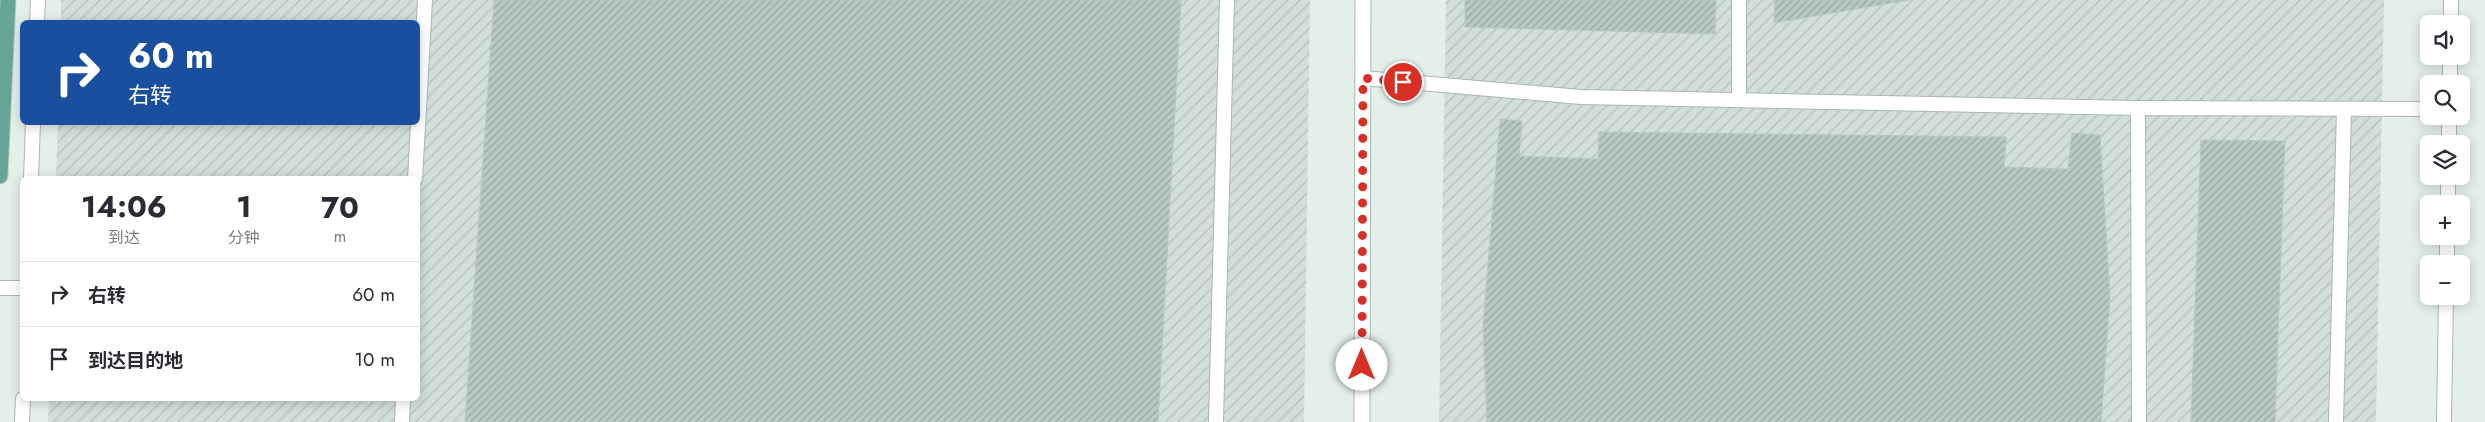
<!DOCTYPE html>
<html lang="zh">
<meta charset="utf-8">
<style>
:root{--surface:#fff;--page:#f2f2f3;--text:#2b2b33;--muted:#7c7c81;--line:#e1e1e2}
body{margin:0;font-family:Jost,"Noto Sans SC",sans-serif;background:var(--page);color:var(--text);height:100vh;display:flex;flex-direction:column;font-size:19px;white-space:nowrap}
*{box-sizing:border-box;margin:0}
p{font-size:16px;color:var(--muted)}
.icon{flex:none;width:28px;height:28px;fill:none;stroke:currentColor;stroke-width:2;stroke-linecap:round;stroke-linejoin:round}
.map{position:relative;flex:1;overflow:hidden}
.sheet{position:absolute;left:20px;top:176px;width:400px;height:225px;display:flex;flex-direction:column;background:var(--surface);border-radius:8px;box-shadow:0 2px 12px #0003}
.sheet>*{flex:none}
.banner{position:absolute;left:20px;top:20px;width:400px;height:105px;border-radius:8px;box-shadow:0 2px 12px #0003;background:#1a4fa0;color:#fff;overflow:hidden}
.controls{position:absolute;left:2420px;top:15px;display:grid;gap:10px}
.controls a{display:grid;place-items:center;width:50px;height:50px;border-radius:8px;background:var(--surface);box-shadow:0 2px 12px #0003;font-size:25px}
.pin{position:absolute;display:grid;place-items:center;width:42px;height:42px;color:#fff;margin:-21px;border:2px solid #fff;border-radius:50%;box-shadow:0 1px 5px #0007}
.me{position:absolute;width:55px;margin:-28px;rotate:0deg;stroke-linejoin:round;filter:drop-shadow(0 0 4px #0008)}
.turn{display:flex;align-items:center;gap:18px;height:105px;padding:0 25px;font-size:22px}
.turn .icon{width:65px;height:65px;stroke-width:2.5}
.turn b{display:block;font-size:35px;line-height:42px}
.eta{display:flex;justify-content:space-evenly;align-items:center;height:85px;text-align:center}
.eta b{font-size:30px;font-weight:700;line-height:35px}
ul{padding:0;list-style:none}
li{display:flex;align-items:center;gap:15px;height:65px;padding:0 25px;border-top:1px solid var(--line)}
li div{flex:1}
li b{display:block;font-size:19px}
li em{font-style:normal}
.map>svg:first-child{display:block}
.industrial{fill:url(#industrial-furrows)}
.building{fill:url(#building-hatch);stroke:#b6c9c1}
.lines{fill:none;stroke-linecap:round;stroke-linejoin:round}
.lane-casing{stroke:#a6b8b1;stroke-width:16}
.street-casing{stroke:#a6b8b1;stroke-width:17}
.primary-casing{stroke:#c1cac8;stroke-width:17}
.lane{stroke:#fff;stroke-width:14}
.street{stroke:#fff;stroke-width:15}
.primary{stroke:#67a696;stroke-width:15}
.route{stroke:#d93025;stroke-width:9;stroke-dasharray:0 16.2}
</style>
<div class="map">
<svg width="2485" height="422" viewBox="0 0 2485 422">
<defs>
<pattern id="industrial-furrows" width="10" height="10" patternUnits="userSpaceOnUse" patternTransform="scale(1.25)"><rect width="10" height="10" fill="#d2dfd9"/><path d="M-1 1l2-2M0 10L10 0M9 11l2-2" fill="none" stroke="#b4c1bb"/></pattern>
<pattern id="building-hatch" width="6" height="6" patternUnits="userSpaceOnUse" patternTransform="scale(1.25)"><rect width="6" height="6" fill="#b9cac3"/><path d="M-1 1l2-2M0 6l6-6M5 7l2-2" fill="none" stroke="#96a69f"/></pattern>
</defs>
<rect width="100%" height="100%" fill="#e4efea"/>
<!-- industrial -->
<path class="industrial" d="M61,0H1310L1304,422H48L49,399H418V179H56L58,123L418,122V22H61Z
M1446,0H2384L2376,422H1439Z"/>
<!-- building -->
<path class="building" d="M494,0H1181L1158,422H465Z
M1465,0H1716L1715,34L1465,27Z
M1775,0H1909L1774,23Z
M1500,119L1522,121L1519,156L1598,159L1599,132L2006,137L2004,167L2068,169L2072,133L2100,135L2110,297L2101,422H1487L1483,326Z
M2201,140L2285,141L2275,422H2191Z"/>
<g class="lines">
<!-- lane casing -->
<g class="lane-casing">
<path id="lane" d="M37,22L38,0
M2451,24V0
M1363,78L1581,97L2138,108L2429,109
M2450,84V56
M1739,100V0
M2138,108L2139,422
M2449,144V116
M31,179L33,122
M415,179L425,0
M2448,204V176
M2447,264V236
M0,288H22
M22,422L23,399
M402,422L403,399
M1216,422L1227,0
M2336,422L2344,109
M2444,422L2446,296"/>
</g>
<!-- street casing -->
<g class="street-casing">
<path id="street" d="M1362,422L1363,0"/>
</g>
<!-- primary casing -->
<g class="primary-casing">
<path id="primary" d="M0,176L8,0"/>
</g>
<!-- lane -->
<use href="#lane" class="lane"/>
<!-- street -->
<use href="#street" class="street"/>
<!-- primary -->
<use href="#primary" class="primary"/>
</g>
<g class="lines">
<!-- route -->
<path class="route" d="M1362,365L1363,78L1403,82"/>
</g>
</svg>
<div class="controls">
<a><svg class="icon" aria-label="sound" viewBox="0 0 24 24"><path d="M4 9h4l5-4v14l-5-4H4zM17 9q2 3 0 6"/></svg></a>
<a><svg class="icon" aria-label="search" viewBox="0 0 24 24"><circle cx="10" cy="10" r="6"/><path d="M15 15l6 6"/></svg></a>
<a><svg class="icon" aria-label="layers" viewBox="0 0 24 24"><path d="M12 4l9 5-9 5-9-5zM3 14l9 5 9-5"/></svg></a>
<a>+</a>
<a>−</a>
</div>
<div class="pin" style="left:1403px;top:82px;background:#d93025"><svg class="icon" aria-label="arrive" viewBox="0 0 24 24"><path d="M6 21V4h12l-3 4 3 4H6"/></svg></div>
<svg class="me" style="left:1362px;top:365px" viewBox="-20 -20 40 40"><circle r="19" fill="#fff"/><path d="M0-13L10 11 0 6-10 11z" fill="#d93025"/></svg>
<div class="banner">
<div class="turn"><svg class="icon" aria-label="right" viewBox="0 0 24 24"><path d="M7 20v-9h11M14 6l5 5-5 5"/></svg><div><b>60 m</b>右转</div></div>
</div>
<section class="sheet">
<div class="eta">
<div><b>14:06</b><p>到达</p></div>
<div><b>1</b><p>分钟</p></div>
<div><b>70</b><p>m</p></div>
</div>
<ul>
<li><svg class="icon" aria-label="right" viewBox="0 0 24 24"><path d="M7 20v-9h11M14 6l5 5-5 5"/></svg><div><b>右转</b></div><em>60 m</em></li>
<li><svg class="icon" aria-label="arrive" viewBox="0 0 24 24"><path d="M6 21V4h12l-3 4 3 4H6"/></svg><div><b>到达目的地</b></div><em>10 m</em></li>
</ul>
</section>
</div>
